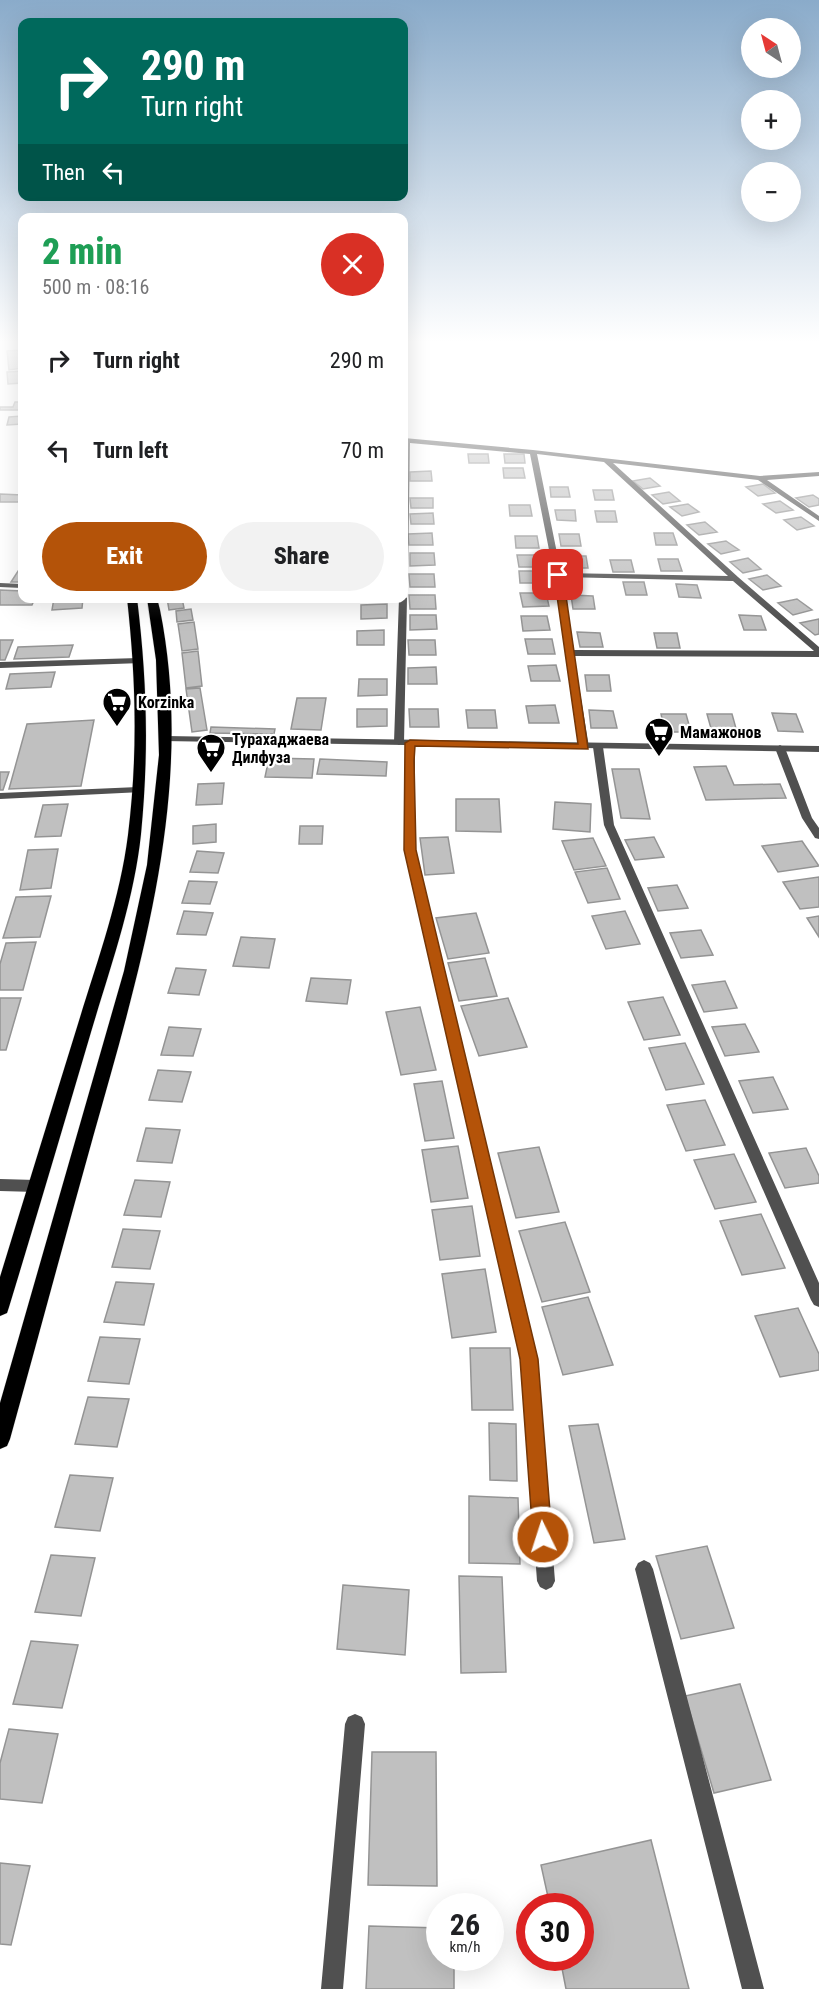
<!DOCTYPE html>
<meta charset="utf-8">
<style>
:root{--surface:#fff;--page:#f2f2f2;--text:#202124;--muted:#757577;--accent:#b45309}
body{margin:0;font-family:"Roboto Condensed",sans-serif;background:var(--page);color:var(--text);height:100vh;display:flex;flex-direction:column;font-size:22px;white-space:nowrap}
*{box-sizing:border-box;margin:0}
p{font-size:20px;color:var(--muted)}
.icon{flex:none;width:33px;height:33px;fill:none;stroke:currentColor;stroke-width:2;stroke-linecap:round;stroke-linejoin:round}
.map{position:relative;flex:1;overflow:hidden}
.details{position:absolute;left:18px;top:213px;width:390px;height:390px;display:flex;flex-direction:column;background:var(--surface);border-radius:12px;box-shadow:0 6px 24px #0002}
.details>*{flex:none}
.banner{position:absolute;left:18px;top:18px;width:390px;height:183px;border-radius:12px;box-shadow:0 6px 24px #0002;background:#00695c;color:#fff;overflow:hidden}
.needle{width:39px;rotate:324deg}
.fabs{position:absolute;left:741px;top:18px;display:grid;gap:12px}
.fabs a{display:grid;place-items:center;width:60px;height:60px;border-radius:50%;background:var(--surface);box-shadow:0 6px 24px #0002;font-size:30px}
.speed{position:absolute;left:426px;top:1893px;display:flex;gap:12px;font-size:30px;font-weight:700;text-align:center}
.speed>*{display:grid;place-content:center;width:78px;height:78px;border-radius:50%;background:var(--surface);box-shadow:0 6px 24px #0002;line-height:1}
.speed small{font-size:15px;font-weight:400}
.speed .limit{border:9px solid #d22;background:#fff;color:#111}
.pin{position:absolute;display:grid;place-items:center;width:51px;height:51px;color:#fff;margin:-26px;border-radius:12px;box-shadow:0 3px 9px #0006}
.me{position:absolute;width:66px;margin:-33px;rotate:356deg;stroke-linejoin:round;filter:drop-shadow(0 0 4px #0008)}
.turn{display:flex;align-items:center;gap:21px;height:126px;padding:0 24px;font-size:27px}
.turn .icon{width:78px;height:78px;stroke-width:2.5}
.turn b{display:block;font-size:42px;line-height:51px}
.then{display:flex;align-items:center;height:57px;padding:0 24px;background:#0003;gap:12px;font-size:22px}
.round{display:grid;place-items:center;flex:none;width:63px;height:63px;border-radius:32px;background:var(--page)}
.overview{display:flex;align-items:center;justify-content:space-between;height:102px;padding:0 24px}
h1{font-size:36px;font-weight:800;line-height:45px;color:#1e9e55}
.cta{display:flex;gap:12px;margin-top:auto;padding:12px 24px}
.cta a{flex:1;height:69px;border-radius:36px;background:var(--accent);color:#fff;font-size:24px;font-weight:800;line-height:69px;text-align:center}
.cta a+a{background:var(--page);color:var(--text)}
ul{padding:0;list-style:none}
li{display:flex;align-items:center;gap:18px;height:90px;padding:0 24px}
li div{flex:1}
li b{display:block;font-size:22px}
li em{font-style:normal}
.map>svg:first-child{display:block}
.building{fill:#c0c0c0;stroke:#949494;stroke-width:1.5}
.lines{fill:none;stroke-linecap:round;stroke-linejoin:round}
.primary-casing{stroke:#dbdbdb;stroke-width:1}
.minor{fill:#505050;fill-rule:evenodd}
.tertiary{fill:#505050;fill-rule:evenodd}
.primary{fill:#000;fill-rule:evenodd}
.route{fill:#b45309;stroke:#753606;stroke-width:1.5}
.labels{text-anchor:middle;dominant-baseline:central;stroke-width:4.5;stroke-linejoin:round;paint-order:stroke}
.far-poi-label{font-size:16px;font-weight:bold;fill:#000;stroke:#fff;text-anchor:start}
</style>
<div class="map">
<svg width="819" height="1989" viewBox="0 0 819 1989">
<rect width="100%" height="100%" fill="#fff"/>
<!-- building -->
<path class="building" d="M22,350V368L9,370L7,351Z
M22,371V383L8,384L7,372Z
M15,402H22V410H0V407H13Z
M22,416V424L7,425L9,417Z
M468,454H488L489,463H469Z
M504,454H524L525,463H505Z
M503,468H523L525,478H504Z
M431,471L432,481H410V472Z
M650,478L660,486L643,489L633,481Z
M763,484L775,493L758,496L746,487Z
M550,487H568L570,497H551Z
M593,490H612L614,500H595Z
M669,492L680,501L663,504L652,495Z
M0,494L22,495V497L18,502H0Z
M813,495L819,499V505L809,507L796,498Z
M410,498H433V508H411Z
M780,501L793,510L776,513L763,504Z
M688,504L699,512L682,516L670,507Z
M509,505H530L532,516H510Z
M555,510H575L576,521L557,520Z
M595,511H615L617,522H597Z
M433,513L434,524H411L410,514Z
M801,517L814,526L797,530L784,520Z
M705,522L717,532L699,535L687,525Z
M432,533L433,545H409L408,534Z
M654,533H673L677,545H656Z
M559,534H579L581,546H561Z
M515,536H537L539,548H516Z
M726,541L739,550L721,554L708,544Z
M410,553H434L435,565L410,566Z
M517,555H540L543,567H519Z
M565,556H586L588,568H567Z
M748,558L761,569L743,573L730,562Z
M658,559H678L682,571H661Z
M610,560H631L634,572H613Z
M22,565V582H11Z
M519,571H543L545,583H520Z
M409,574H434L435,587H410Z
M767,575L781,586L763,590L749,579Z
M623,582H644L647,595H626Z
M676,584L697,585L701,598L679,597Z
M0,590L22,591V598H35L32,605H0Z
M520,593H546L549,606L523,607Z
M409,595H435L436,609H410Z
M571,595L593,596L595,609H573Z
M54,598H83L82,608L52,610Z
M167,598H182L184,608L169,610Z
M249,598H275V601L249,602Z
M797,599L812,610L793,615L778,603Z
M387,604V618L361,619V605Z
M191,609L193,620L177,622L176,611Z
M410,615H436L437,629L410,630Z
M739,615L761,616L766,630H744Z
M521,616H547L550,630L523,631Z
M819,619V634L815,635L800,623Z
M194,622L198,649L182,651L178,624Z
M384,630V645H357V631Z
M577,632L600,633L603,647H580Z
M654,633H677L680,648H657Z
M525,639H552L555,654H528Z
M0,640H13L5,660H0Z
M408,640H435L436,655H409Z
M73,645L69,657L14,659L18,647Z
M198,651L202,686L186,688L182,653Z
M556,665L560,681H531L528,666Z
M436,667L437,684H408V668Z
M55,672L51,687L6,689L10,674Z
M585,675H609L611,691H587Z
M359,679H387V695L358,696Z
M200,688L207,730L192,732L186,689Z
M297,698H326L321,730L291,729Z
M555,705L559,723H529L526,706Z
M357,709H387V726L357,727Z
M409,709H438L439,727H410Z
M466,710H495L497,728H468Z
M589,710L613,711L617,728H591Z
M772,713L796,714L803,732L778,731Z
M661,714H686L691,732H665Z
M707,714H732L737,732H712Z
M94,720L81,786L9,789L27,724Z
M211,727L275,729L274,734L210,733Z
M269,758L314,759L312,778L265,777Z
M320,759L387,762L386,776L317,774Z
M726,766L734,785L780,784L786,798L706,800L694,767Z
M612,769H639L650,819L621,818Z
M0,772H9L3,790H0Z
M224,783L222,804L196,805L198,784Z
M456,799H499L501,832L456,831Z
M555,802L591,804L590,832L553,829Z
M68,804L61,836L35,837L43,805Z
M216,824V842L193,844V826Z
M300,826H323L322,844H299Z
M448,837L454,873L425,875L420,838Z
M654,837L664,857L635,860L625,840Z
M593,838L606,866L574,870L562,841Z
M802,841L819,866L778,872L762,846Z
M58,849L51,888L20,890L28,850Z
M197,851L224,853L218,873L190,872Z
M607,868L620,899L588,903L575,872Z
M819,877V907L800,909L783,882Z
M189,881L217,882L210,904L182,903Z
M677,885L688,908L658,911L648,888Z
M51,896L40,937L3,938L16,897Z
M184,911L213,913L206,935L177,934Z
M625,911L640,944L606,949L592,916Z
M476,913L489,953L448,959L436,918Z
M819,916V937L807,918Z
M701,930L713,955L681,958L670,933Z
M241,937L275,939L269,968L233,966Z
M36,942L23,990H0V964L6,943Z
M485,958L497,996L459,1001L448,963Z
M176,968L206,970L199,995L168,993Z
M311,978L351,980L347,1004L306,1001Z
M725,981L737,1008L704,1012L692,985Z
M663,997L680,1035L644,1040L628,1002Z
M0,998H21L6,1050H0Z
M508,998L527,1047L479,1056L461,1006Z
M420,1007L436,1070L401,1075L386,1012Z
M745,1024L759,1052L725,1056L712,1027Z
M169,1027L201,1029L193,1056L161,1055Z
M685,1043L704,1084L666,1090L649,1048Z
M158,1070L191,1072L182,1102L149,1100Z
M773,1077L788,1109L753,1113L739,1081Z
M442,1081L454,1138L425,1141L414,1084Z
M705,1100L725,1145L686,1151L667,1105Z
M146,1128L180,1130L172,1163L137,1161Z
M458,1146L468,1198L431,1202L422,1150Z
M539,1147L559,1212L516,1218L498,1153Z
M806,1148L819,1176V1183L785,1188L769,1153Z
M734,1154L756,1202L715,1209L694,1160Z
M135,1180L170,1182L161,1217L124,1215Z
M472,1206L480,1256L440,1260L432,1210Z
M761,1214L785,1268L742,1275L720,1221Z
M565,1222L590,1292L542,1302L519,1231Z
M123,1229L160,1231L150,1269L112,1267Z
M485,1269L496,1332L452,1338L442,1274Z
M116,1282L154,1284L144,1325L104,1322Z
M588,1297L613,1365L563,1375L542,1307Z
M798,1308L819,1354V1370L780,1377L755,1316Z
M100,1337L140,1339L129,1384L88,1381Z
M470,1348H510L513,1410H472Z
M88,1397L129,1399L117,1447L75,1444Z
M489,1423L516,1424L517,1481L490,1480Z
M598,1424L625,1539L594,1543L569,1426Z
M70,1475L113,1478L100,1531L55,1527Z
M469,1496L518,1498L520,1564L469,1563Z
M707,1546L734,1628L681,1639L656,1556Z
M51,1555L95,1558L81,1616L35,1612Z
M459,1576L502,1577L506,1672L461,1673Z
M343,1585L409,1590L405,1655L337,1649Z
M31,1641L78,1645L62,1708L13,1704Z
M740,1684L771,1780L714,1793L685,1696Z
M9,1729L58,1734L42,1803L0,1799V1763Z
M372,1752H436L437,1886L368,1885Z
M651,1840L689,1989H566L560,1958H580V1906H550L541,1865Z
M0,1863L30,1866L11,1945L0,1944Z
M369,1926L440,1928V1958H454V1989H366Z"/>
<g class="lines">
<!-- primary casing -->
<g class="primary-casing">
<path id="primary" d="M127,598H137C147,681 149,751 141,834C134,901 110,968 91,1032C64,1124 37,1215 9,1307L7,1313L0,1316V1277C26,1192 52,1108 78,1024C97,962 120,899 128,835C138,754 136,679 127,598Z
M147,598H157L160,610C196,789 141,966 93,1137C65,1237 38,1338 10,1439L7,1446L0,1449V1403L124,971L147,865L159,755L156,660Z"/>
</g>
<!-- minor -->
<path class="minor" d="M404,438L533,450L760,476L819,472V476L767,480L819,516V521L758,480L613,463L738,577L819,647V657L574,656L589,747L587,749H581L554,575L530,454L410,443L408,570L404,572ZM537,454L604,462L728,576L561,573ZM562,577L733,581L814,651L574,650Z
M0,583L22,584V588L0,587Z
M404,596L407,598L404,742L399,745L394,742L399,598H404Z
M139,658L142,659V663L0,668V662Z
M410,740L415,743V851L537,1359L555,1581L552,1587L546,1590L540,1587L537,1581L521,1359L405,851V743Z
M598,744L603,747L614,825L819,1283V1307L814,1305L811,1300L604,825L593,747Z
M780,745L785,748L812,818L819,828V839L815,838L802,818L775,748Z
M138,787L143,790L142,792L0,799V793Z
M0,1179L36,1180L41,1182L43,1186L41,1190L36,1192L0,1191Z
M644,1560L650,1563L653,1569L764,1989H742L635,1569L638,1563Z
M355,1714L362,1717L365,1724L343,1989H321L345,1724L348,1717Z"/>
<!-- tertiary -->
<path class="tertiary" d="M166,736L819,746V752L163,741L161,739Z"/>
<!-- primary -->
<use href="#primary" class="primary"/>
</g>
<!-- sky -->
<linearGradient id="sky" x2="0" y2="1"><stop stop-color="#8aabca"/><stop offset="0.55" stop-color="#fff"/><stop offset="1" stop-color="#fff" stop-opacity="0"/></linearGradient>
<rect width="819" height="621" fill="url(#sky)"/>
<!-- route -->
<path class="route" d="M558,573L563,575L588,749L415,746L414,761L416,850L538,1359L552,1537L550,1544L543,1547L536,1544L533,1537L520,1359L404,850L405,743L410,740L578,744L554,575Z"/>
<!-- icons -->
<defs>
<g id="supermarket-pin" transform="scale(1.5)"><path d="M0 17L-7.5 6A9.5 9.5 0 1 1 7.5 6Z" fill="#000" stroke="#fff"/><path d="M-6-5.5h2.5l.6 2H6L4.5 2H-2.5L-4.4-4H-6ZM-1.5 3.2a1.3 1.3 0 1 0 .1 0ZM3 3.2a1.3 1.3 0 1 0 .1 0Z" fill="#fff"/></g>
</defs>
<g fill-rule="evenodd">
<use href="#supermarket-pin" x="117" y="702"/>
<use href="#supermarket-pin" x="659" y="732"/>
<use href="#supermarket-pin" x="211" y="748"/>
</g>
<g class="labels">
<!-- far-poi labels -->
<g class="far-poi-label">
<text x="138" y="702">Korzinka</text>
<text x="680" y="732">Мамажонов</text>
<text x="232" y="739">Турахаджаева<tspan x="232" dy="18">Дилфуза</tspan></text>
</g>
</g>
</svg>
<div class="fabs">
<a><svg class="needle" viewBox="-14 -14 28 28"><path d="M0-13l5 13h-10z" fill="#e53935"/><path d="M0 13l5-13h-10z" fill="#757577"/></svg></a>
<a>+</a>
<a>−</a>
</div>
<div class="speed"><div>26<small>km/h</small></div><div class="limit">30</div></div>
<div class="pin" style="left:558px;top:575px;background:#d93025"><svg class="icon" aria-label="arrive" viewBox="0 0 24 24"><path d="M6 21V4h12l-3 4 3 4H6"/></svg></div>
<svg class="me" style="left:543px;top:1537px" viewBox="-20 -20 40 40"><circle r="17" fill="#b45309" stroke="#fff" stroke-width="3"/><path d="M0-11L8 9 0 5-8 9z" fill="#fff"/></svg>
<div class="banner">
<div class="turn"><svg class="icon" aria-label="right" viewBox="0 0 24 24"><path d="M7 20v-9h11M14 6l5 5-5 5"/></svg><div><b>290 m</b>Turn right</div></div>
<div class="then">Then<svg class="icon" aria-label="left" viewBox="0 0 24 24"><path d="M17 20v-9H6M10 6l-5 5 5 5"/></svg></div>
</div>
<section class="details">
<div class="overview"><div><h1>2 min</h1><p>500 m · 08:16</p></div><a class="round" style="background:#d93025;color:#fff"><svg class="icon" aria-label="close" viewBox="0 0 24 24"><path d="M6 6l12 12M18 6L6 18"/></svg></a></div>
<ul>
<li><svg class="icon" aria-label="right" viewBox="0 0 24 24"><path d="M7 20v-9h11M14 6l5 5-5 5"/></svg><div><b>Turn right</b></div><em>290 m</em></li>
<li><svg class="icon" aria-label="left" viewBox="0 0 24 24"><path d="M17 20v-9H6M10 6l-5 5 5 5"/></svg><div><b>Turn left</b></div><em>70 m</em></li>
</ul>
<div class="cta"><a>Exit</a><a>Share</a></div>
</section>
</div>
